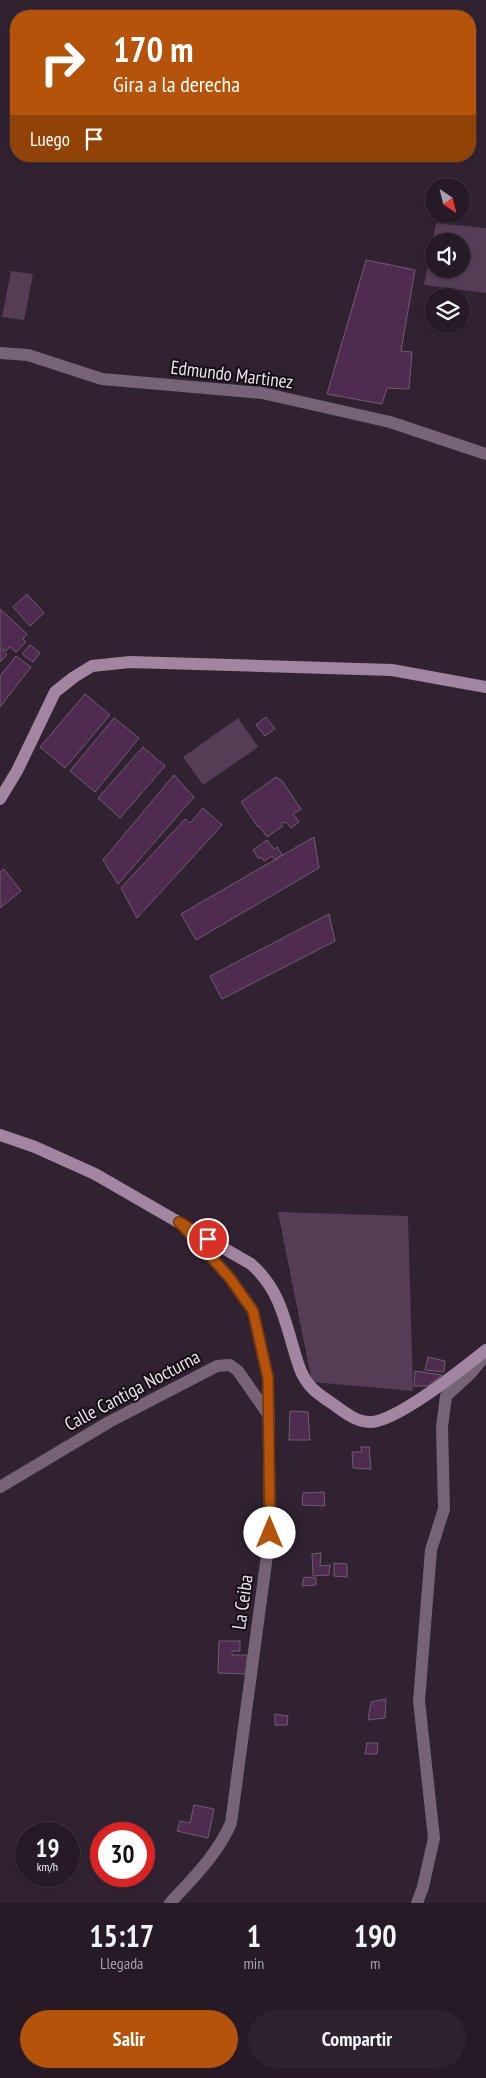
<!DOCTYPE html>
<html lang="es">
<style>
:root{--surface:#251a26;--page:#2d232e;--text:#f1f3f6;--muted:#a3a1a7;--line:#423843;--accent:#b45309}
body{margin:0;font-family:"PT Sans Narrow",sans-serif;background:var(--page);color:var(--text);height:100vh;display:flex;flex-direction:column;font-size:19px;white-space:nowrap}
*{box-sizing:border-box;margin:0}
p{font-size:16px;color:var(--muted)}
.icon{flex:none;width:28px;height:28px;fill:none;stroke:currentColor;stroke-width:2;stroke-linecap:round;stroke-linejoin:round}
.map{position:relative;height:1903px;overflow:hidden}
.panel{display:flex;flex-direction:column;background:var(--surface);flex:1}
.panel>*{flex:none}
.hud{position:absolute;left:10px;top:10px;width:466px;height:152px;border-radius:20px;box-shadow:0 1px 4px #0004,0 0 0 1px var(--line);background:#b45309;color:#fff;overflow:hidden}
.needle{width:32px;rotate:145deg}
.fabs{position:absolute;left:425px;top:178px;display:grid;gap:10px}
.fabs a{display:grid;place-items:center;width:45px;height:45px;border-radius:50%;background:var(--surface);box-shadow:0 1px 4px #0004,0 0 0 1px var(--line);font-size:25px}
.speed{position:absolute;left:15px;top:1822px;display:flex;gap:10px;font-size:25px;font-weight:700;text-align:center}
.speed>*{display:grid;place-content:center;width:65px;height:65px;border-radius:50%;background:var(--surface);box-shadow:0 1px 4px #0004,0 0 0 1px var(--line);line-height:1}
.speed small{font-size:12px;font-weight:400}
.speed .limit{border:8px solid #d22;background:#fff;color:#111}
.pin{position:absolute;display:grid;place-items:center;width:42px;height:42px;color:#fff;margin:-21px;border:2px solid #fff;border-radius:50%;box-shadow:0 1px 5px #0007}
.me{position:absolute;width:55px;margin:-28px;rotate:0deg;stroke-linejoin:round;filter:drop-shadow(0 0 4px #0008)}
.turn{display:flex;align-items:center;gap:18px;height:105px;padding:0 20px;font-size:22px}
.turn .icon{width:65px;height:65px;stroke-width:2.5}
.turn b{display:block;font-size:35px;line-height:42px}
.then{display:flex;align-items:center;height:48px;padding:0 20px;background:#0003;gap:10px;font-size:19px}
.eta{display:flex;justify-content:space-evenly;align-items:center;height:85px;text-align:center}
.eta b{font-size:30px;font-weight:700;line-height:35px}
.button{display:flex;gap:10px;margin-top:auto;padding:10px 20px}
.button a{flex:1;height:58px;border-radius:30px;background:var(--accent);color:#fff;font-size:20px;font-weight:700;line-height:58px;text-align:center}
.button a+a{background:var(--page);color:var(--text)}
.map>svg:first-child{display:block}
.green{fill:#563d56;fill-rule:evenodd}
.building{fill:#502b50;stroke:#6f5d6f}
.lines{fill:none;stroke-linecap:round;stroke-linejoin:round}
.street{stroke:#766375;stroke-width:12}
.secondary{stroke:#a285a1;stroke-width:12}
.route-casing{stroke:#753606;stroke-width:12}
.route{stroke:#b45309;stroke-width:9}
.labels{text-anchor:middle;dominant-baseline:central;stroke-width:4;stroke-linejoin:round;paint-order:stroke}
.street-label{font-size:19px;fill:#ebe0eb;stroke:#150e15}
</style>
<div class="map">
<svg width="486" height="1903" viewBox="0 0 486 1903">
<rect width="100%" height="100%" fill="#312232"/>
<!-- green -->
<path class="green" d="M436,223L486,228V293L424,285ZM434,241H461V269H434Z
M11,271L33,274L24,320L2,317Z
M238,718L258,747L203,785L183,757Z
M278,1212L408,1216L413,1391L312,1382Z"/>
<!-- building -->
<path class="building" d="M366,260L415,270L401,351L412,352L409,389L387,388L382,404L327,394Z
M27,594L44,613L30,626L13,607Z
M0,609L27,634L23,639L26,642L16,652L10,647L6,651L0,646Z
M30,645L40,653L33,662L22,654Z
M0,648L7,655L0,662Z
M16,656L31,667L0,707V676Z
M85,694L110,715L65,768L40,747Z
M266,717L275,729L265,736L256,725Z
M114,718L139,738L95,792L70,771Z
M143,747L165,766L120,818L98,798Z
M174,775L194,797L118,884L103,860Z
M276,777L282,781L301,809L293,814L299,822L291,828L286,822L282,823L281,824L283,826L267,837L259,826L258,827L241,802Z
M203,808L222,825L137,918L121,888L185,819L190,823Z
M314,837L319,868L196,940L181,914Z
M267,840L274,849L277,847L282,855L275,860L272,856L264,861L261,857L259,859L253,850Z
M4,869L21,891L0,908V872Z
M329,914L335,941L222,999L210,976Z
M428,1357L445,1361L444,1372L425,1370Z
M415,1371L442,1375L428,1386H414Z
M290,1411L308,1412L310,1440H289Z
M361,1447H369L371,1469L353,1468L352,1452H362Z
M324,1492L325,1506L302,1505L303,1493Z
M321,1553L320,1566L330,1565L329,1575L313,1576L312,1554Z
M334,1563L347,1564V1577L334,1576Z
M304,1577L316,1578V1585L302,1586Z
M219,1641H240V1651H232V1655H247L246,1674L218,1673Z
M386,1699L385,1718L368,1720L371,1702Z
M275,1714L288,1716L287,1725H275Z
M367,1743H378L377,1754H365Z
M194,1805L214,1809L208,1838L177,1831L180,1821L190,1823Z"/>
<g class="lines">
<!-- street -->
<path class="street" d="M0,353L28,355L102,379L262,393L390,422L486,454
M0,1487L109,1422L217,1366L230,1365L238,1371L268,1414
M170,1903C193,1878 217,1855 231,1823L270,1533L268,1378L253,1311L229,1277L183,1226
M417,1903L423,1887L434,1838L419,1701L431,1550L444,1509L442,1427L446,1396L471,1373L486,1355"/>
<!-- secondary -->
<path class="secondary" d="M0,799L17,771L55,692L74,677L92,666L130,662L392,670L486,687
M0,1135L35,1147L95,1174L251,1264C284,1293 286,1330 300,1369C307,1387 318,1394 333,1404C344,1412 356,1422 370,1422C396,1422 465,1367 486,1350"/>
</g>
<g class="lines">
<!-- route casing -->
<g class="route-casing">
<path id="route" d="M208,1239L179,1222L229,1277L253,1311L268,1378L270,1533"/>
</g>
<!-- route -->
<use href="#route" class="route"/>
</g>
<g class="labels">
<!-- street labels -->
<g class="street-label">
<text transform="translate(232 374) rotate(7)">Edmundo Martinez</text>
<text transform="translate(132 1390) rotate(-28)">Calle Cantiga Nocturna</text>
<text transform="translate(242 1602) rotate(-82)">La Ceiba</text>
</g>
</g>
</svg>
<div class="fabs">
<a><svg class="needle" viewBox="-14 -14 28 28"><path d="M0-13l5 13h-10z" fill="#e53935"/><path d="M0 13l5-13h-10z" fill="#a3a1a7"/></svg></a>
<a><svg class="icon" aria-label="sound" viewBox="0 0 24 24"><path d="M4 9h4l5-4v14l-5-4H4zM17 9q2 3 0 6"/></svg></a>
<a><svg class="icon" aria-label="layers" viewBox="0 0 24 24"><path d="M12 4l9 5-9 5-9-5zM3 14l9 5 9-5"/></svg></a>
</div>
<div class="speed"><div>19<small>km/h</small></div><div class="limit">30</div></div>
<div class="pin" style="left:208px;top:1239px;background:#d93025"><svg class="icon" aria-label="arrive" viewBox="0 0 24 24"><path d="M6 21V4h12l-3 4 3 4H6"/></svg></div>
<svg class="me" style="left:270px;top:1533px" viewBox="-20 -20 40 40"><circle r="19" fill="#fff"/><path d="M0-13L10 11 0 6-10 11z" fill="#b45309"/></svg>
<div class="hud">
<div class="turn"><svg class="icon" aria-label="right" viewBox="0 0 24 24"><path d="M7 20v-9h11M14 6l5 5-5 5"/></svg><div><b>170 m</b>Gira a la derecha</div></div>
<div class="then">Luego<svg class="icon" aria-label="arrive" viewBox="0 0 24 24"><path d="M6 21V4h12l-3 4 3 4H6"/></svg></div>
</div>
</div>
<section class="panel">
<div class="eta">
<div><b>15:17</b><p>Llegada</p></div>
<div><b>1</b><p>min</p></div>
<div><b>190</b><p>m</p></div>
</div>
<div class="button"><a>Salir</a><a>Compartir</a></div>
</section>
